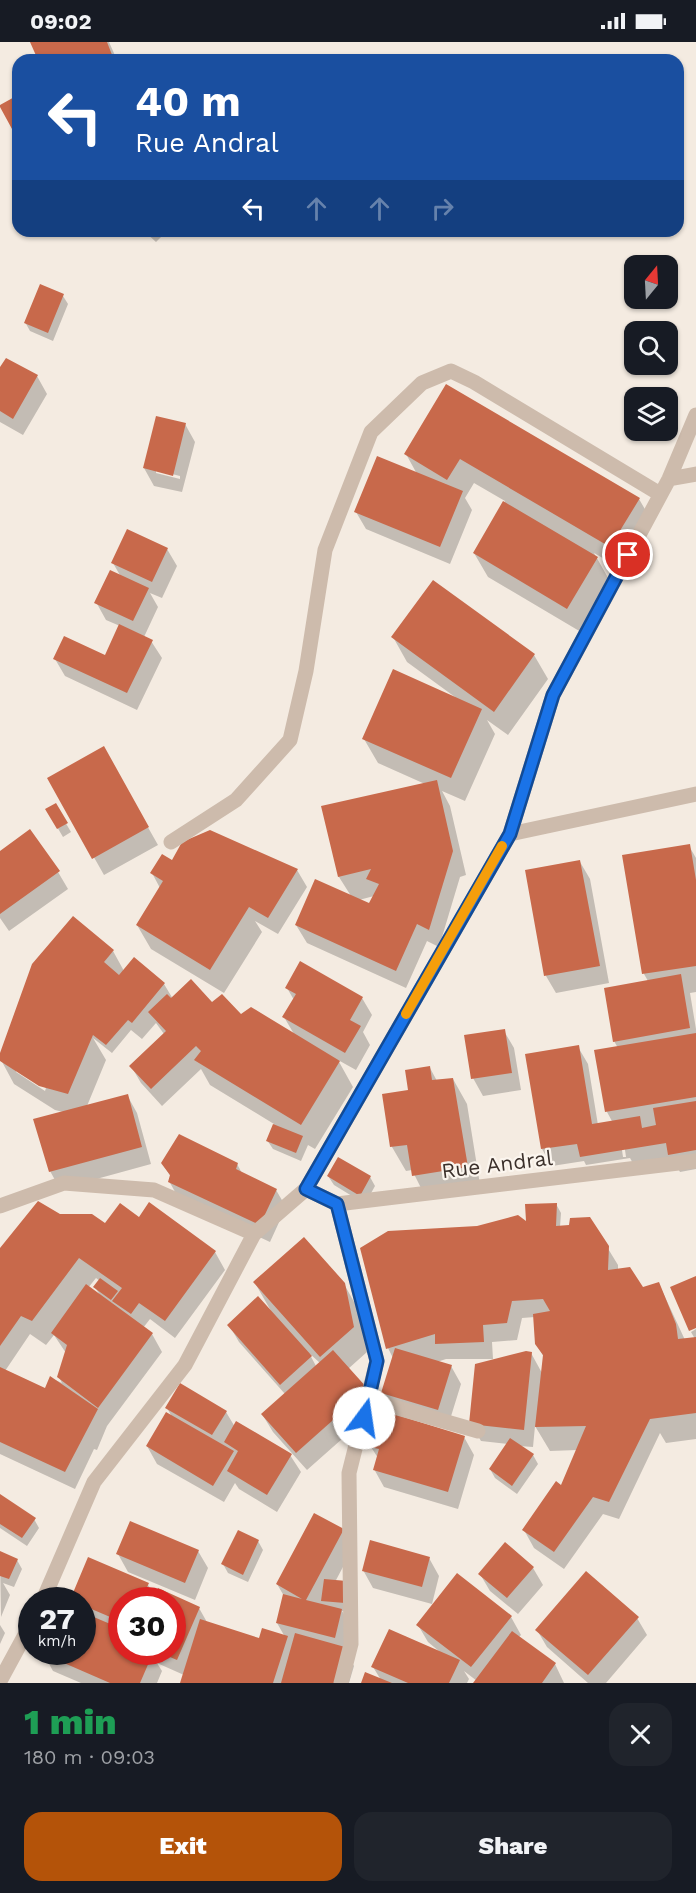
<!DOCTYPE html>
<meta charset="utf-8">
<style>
:root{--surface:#171b24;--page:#20242c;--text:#f1f3f6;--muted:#9ea1a6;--accent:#b45309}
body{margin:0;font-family:"Work Sans",sans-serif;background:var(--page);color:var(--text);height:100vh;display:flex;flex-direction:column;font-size:22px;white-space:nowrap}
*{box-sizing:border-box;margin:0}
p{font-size:20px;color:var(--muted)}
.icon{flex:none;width:33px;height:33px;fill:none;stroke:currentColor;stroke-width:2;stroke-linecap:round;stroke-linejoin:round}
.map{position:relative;height:1641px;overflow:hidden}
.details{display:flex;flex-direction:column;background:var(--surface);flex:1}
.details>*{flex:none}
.guide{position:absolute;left:12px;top:12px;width:672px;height:183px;border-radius:18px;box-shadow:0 2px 4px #0004;background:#1a4fa0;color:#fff;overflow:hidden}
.needle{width:39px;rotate:18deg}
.buttons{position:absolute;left:624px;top:213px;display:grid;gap:12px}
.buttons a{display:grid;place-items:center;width:54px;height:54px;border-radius:12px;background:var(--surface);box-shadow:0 2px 4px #0004;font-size:30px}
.speed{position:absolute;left:18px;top:1545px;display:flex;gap:12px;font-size:30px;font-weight:700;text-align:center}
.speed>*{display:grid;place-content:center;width:78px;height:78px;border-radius:50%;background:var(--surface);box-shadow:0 2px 4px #0004;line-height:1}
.speed small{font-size:15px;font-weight:400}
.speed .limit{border:9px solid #d22;background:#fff;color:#111}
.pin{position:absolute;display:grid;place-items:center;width:51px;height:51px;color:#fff;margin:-26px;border:3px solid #fff;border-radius:50%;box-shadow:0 2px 6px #0007}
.me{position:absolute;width:66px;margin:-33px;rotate:14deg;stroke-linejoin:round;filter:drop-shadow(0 0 4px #0008)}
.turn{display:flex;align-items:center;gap:21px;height:126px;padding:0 24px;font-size:27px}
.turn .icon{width:78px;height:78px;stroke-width:2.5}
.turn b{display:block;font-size:42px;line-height:51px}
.lanes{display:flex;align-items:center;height:57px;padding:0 24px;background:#0003;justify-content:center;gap:30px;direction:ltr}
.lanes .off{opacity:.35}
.round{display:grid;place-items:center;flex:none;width:63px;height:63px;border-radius:18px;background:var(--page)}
.head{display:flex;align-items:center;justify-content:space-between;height:102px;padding:0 24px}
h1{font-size:36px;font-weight:800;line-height:45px;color:#1e9e55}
.primary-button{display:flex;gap:12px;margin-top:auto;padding:12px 24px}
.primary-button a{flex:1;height:69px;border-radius:18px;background:var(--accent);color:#fff;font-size:24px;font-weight:800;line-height:69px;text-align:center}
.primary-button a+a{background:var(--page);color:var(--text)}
.status{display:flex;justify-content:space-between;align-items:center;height:42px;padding:0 30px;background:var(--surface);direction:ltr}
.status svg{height:16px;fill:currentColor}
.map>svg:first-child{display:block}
.shadow{fill:#0003;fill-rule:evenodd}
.building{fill:#c8694b}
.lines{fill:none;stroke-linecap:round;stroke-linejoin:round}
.service{stroke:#cdbbac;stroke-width:15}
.minor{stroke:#cdbbac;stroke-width:15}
.route-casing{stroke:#114b97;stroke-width:15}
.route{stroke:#1a73e8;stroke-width:10}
.slow{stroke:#f59e0b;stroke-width:10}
.labels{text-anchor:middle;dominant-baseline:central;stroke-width:4.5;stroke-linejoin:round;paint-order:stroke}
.street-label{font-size:21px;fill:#3b302b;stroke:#fbf5ee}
</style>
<div class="status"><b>09:02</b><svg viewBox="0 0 49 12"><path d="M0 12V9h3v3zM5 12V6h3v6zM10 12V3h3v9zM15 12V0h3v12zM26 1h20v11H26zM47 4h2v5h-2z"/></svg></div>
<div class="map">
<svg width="696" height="1641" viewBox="0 0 696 1641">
<rect width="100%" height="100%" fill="#f4ebe1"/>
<!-- shadow -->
<path class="shadow" d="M32,0H109L117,18H40Z
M144,189H167L156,200Z
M41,244L63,254L68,262L53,299L30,289L25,280Z
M0,328L37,334L47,352L23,393L0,380Z
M446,344L639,457L653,481L625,529L594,511L611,541L581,590L488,535L474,511L505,459L474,441L465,456L472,468L450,522L366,487L356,470L417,432L406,412Z
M185,382L195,400L182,450L154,444L144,426ZM156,428L180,434V437L156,431Z
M167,507L177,524L162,556L150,551L158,565L144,595L151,599L162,616L137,668L65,634L55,617L105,615L120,584L106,578L96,560L121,535L113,521Z
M393,595L534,613L548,637L508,693L487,678L495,692L465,759L442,749L450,764L466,833L460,835L439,905L427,899L406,946L307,901L296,883L351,854L339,835L323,765L425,742L378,721L364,697L455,655L407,620ZM374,854L370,863L359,858Z
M103,706L158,803L104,833L49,736Z
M55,763L71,790L63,795L47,768Z
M689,804L696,816V950L690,951L696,987V1127L680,1130L673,1118L635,1125L630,1116L586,1123L584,1119L552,1124L542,1107L578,1005L588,1022L598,1083L613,1081L607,1070L618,1006L614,999L648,939L644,932ZM620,1094H623L626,1115H623Z
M0,810L58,830L68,847L9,889L0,876Z
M580,820L590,837L609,941L556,951L546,934Z
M176,822L297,828L307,845L278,892L255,879L262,890L224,951L151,907L137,883L160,846L152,831Z
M113,909L124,929L134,917L164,942L173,957L212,963L294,992L284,975L294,958L287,946L362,956L372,973L363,990L370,1003L356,1028L338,1018L353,1045L315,1107L308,1103L301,1119L273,1107L267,1098L274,1082L210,1043L201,1027L162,1064L141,1041L131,1024L164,992L156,981L142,997L131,988L112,1011L93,996L106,1018L87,1064L127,1053L137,1071L151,1122L60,1147L50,1129L63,1070L55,1068L14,1042L0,1016ZM16,1027L46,1046L45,1049L16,1030Z
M504,989L514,1006L521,1048L483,1054L473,1036Z
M430,1026L437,1039L453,1037L467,1062L481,1149L427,1158L412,1128L406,1129L392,1105L384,1053L410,1049Z
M162,1121L237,1122L243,1133L276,1148L286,1165L270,1200L179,1157L169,1139L171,1135Z
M328,1134L370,1135L375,1144L365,1162L334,1143Z
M150,1162L215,1210L225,1228L175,1296L150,1277L143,1286L152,1292L162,1310L107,1384L97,1408L94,1407L75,1447L0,1412V1208L59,1174L103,1182L139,1177ZM96,1236L100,1239L95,1245L101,1255L88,1246ZM30,1292L46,1303L54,1293L66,1311L59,1335L62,1341L51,1336L46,1348L5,1329Z
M556,1162L561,1171L560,1185L607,1205L618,1223V1228L642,1247L659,1242L685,1298L695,1297L691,1290L696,1287V1397L666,1401L660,1391L619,1477L603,1472L564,1527L534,1506L524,1488L561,1445L577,1408L550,1409L535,1384L533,1405L519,1404L533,1413L538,1422L517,1452L495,1436L490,1427L508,1402L481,1399L471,1382L531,1311L542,1331L544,1315L536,1302L535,1275L522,1276L517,1298L492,1300L493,1317H446L437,1320L451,1324L461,1342L448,1384L393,1368L383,1351L393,1316L388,1306L526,1181Z
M255,1241L344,1242L358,1267L367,1310L348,1327L377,1366L307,1428L273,1390L262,1372L285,1352L239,1300L229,1283L271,1269ZM309,1311L320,1321L316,1324Z
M167,1366L226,1370L235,1385L290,1413L301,1430L277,1470L239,1447L235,1441L224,1460L157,1422L147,1404L172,1375Z
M464,1395L474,1413L458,1467L384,1445L374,1427L378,1416L371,1405Z
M0,1454L34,1477L39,1486L27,1504L0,1486Z
M343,1489L353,1506L335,1540L349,1570L342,1569L352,1586L345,1609L354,1624L349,1641H181L184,1633L157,1621L162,1629L157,1641H81L53,1629L43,1611L82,1610V1558H71L148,1543L155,1555L158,1548L199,1566L208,1582L260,1597L285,1595L277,1581L284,1554L277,1542ZM122,1558H172V1610H122Z
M258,1499L263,1508L248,1540L228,1531L223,1522Z
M198,1509L208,1526L195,1558L128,1530L118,1512Z
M0,1511L17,1518L22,1527L14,1545L3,1541L10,1553L1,1575Z
M429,1516L439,1534L432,1562L373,1546L363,1528Z
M533,1526L543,1543L518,1572L490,1549L480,1532Z
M511,1575L521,1593L519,1595L555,1622L564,1641H475L477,1639L464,1629L469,1637L467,1641H362L381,1638L373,1625L440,1610L428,1600L418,1583Z
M637,1576L647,1593L606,1641H588L547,1605L537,1588Z
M0,1583L5,1591L0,1602Z"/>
<!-- building -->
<path class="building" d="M30,0H107L114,18H38Z
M18,53V98L0,65V63Z
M40,242L64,252L48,291L24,281Z
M6,316L38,333L13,377L0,369V325Z
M446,342L640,456L610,505L460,417L447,438L404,412Z
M156,374L186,381L173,434L143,426Z
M377,414L463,449L440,505L354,470Z
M503,459L598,515L567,567L473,511Z
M127,487L168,506L152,540L111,521Z
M110,528L149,546L133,579L94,561Z
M433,538L535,612L494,670L391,595Z
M119,582L153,598L127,651L53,617L64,594L105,613Z
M393,627L482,667L451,736L362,697Z
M104,704L149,785L92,817L47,736Z
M437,738L453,809L429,888L417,882L396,929L295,883L315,837L369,861L379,842L366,837L371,827L338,835L321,764Z
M56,761L68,781L57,787L45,767Z
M30,787L60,829L0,872V809Z
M210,788L298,827L268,876L249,865L210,928L136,883L163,839L150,831L162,812L172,818L182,800Z
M690,802L696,838V924L642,932L622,813Z
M580,818L600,924L544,934L525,828Z
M73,874L114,908L104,920L119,933L134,915L165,941L132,981L128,978L106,1003L93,993L68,1052L39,1044L0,1019V1011L32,922Z
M300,919L363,955L350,978L361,984L345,1011L282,975L296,952L285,946Z
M681,932L690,986L613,1000L604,946Z
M191,937L212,960L222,952L241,972L251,965L340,1019L301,1083L194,1018L201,1009L196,1004L151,1047L129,1024L166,989L148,970L167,952L171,956Z
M505,987L512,1031L471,1037L464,993Z
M696,991V1055L605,1070L594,1008Z
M579,1003L592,1082L640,1074L642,1086L656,1083L653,1066L696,1059V1108L668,1113L666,1101L580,1115L577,1102L541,1107L525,1012Z
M430,1024L432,1038L453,1036L468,1125L412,1134L407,1103L390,1105L382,1052L408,1048L405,1028Z
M128,1052L142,1105L49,1130L33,1077Z
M273,1082L303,1094L296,1111L266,1099Z
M179,1092L238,1121L236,1127L277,1147L260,1183L168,1140L170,1133L161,1121Z
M338,1115L371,1134L360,1154L327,1134Z
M38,1159L60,1172H92L105,1181L120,1161L139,1175L149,1160L216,1209L165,1279L139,1261L131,1272L112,1259L122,1246L79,1216L32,1279L21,1274L0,1304V1206Z
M557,1161L556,1184L569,1183L570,1176L590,1175L609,1204L608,1228L630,1225L643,1245L659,1240L676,1282L678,1297L696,1295V1371L650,1377L609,1460L593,1455L554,1510L522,1488L556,1439L561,1443L586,1384L535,1385L543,1313L535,1302L533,1272L550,1269L543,1257L512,1259L507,1281L483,1283L484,1300L435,1302V1292L386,1307L360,1206L388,1189L477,1184L518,1173L526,1179L525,1162Z
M304,1195L345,1241L354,1285L320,1315L253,1240Z
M696,1234V1286L689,1289L670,1245Z
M100,1236L118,1249L111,1258L93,1245Z
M86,1242L153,1291L98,1366L57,1335L67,1303L51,1291Z
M258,1254L312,1314L280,1343L227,1283Z
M395,1306L452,1323L438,1368L381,1351Z
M333,1308L368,1347L296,1411L261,1372Z
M526,1309L532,1310L524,1388L469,1382L475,1322Z
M0,1325L45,1346L50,1334L98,1367L65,1430L0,1400Z
M180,1341L227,1369L212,1393L165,1366Z
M381,1368L465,1394L448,1450L373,1428L379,1407L370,1405Z
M166,1370L234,1409L213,1444L146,1404Z
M236,1379L292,1412L267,1453L227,1429L238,1409L224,1400Z
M510,1396L534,1412L512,1444L489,1427Z
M0,1452L36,1476L22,1496L0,1482Z
M314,1471L344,1487L306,1558L342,1567L335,1596L276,1581L283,1552L302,1557L276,1542Z
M130,1479L199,1508L185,1541L116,1512Z
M238,1488L259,1498L243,1533L221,1522Z
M370,1498L430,1515L422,1545L362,1529Z
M505,1500L534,1525L507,1556L478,1532Z
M0,1509L18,1517L9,1537L0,1534Z
M88,1515L149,1541L141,1558H122V1580L82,1563V1558H70Z
M586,1529L639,1575L588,1633L535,1588Z
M457,1531L512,1574L471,1625L416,1583Z
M324,1537L347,1539L345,1561L321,1559Z
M158,1546L200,1565L177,1618L158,1610H172V1558H152Z
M82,1570L122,1587V1610L153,1611L140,1641H110L41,1611L82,1610Z
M200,1577L259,1596L262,1586L288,1594L273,1641H180Z
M389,1587L460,1618L449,1641H408L371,1625Z
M512,1589L556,1621L542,1641H473Z
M295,1591L345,1605L334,1641H281Z
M365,1630L392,1641H361Z"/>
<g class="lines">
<!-- service -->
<path class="service" d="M370,1358L478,1389"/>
<!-- minor -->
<path class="minor" d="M669,437L696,432
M510,792L696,752
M171,800L236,758L290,698L306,629L325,508L371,390L422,341L451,329L474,340L660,452
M306,1147L337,1162L696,1119
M337,1162L377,1319L349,1431L351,1602L341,1641
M0,1164L64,1141L154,1148L254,1192
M43,1558L94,1440L185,1323L254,1192L306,1147L510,792L553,653L669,437L696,373
M0,1639L32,1580"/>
</g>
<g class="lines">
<!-- route casing -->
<g class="route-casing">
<path id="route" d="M364,1376L377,1319L337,1162L306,1147L510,792L553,653L628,513"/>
</g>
<!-- route -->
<use href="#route" class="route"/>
<!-- slow -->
<path class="slow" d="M406,972L502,804"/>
</g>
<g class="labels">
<!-- street labels -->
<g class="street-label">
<text transform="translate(497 1122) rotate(-7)">Rue Andral</text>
</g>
</g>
</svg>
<div class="buttons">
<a><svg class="needle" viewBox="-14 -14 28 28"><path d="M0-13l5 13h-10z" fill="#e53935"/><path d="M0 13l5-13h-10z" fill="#9ea1a6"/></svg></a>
<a><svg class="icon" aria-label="search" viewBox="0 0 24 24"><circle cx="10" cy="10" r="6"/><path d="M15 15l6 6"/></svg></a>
<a><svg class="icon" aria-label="layers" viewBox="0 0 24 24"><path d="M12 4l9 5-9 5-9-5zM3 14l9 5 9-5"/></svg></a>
</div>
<div class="speed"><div>27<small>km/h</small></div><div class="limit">30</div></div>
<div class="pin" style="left:628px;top:513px;background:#d93025"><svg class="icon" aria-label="arrive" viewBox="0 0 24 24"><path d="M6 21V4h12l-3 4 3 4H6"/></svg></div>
<svg class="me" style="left:364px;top:1376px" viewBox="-20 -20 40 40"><circle r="19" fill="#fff"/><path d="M0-13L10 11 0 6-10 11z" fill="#1a73e8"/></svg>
<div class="guide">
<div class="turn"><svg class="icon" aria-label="left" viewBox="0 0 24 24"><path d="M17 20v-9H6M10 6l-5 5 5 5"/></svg><div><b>40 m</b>Rue Andral</div></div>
<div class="lanes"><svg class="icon" aria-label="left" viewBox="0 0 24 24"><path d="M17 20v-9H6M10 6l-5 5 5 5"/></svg><svg class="icon off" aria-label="ahead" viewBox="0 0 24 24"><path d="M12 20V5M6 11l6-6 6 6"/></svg><svg class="icon off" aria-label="ahead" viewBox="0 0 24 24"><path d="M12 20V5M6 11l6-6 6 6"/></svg><svg class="icon off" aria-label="right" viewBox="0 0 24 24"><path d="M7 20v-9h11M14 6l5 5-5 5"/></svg></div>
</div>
</div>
<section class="details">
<div class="head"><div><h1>1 min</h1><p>180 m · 09:03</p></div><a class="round"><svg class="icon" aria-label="close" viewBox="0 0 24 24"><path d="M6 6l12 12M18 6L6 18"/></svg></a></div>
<div class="primary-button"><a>Exit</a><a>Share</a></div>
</section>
